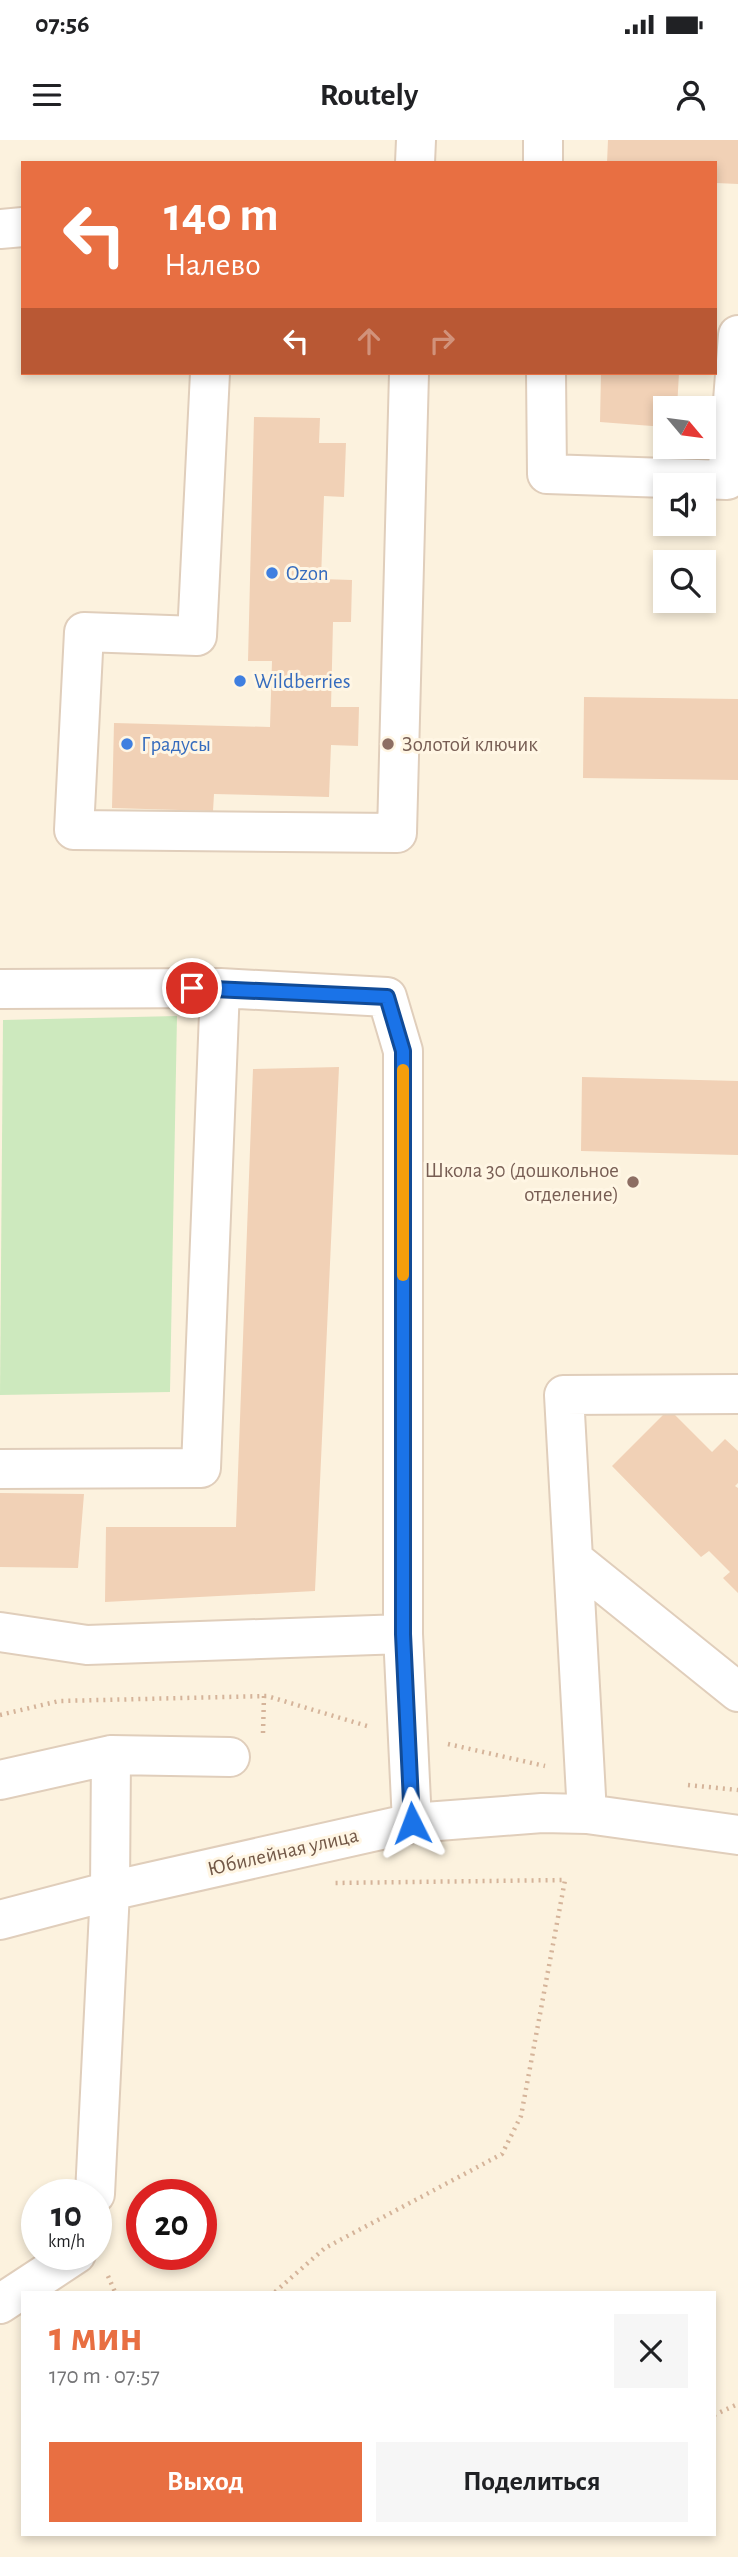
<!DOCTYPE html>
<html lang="ru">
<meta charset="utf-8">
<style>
:root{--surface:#fff;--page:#f6f6f6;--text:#202124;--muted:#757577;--accent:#e86f42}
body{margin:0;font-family:"Alegreya Sans",sans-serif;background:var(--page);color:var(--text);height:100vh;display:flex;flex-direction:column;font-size:26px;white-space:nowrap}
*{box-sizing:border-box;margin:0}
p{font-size:23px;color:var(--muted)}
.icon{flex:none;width:38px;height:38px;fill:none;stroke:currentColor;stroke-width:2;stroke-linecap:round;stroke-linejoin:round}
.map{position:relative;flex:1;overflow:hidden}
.side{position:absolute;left:21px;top:2151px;width:695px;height:245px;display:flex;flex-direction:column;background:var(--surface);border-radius:0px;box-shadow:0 4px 10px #0003}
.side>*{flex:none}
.top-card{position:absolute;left:21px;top:21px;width:696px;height:214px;border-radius:0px;box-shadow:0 4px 10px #0003;background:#e86f42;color:#fff;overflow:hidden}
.needle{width:46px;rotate:119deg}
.tools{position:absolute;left:653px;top:256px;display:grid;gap:14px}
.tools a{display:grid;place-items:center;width:63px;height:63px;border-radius:0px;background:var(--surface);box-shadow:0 4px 10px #0003;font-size:35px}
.speed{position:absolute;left:21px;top:2039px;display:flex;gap:14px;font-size:35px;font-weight:700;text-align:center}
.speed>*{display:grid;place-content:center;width:91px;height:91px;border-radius:50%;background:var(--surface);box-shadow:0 4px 10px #0003;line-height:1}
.speed small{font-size:18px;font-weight:400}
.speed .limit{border:10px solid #d22;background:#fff;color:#111}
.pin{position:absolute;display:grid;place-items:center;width:60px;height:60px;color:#fff;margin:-30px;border:4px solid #fff;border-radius:50%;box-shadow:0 2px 7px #0007}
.me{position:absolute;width:77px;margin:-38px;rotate:357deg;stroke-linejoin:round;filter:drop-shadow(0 0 5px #0008)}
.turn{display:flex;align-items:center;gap:24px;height:147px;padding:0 28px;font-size:32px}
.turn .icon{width:91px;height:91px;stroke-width:2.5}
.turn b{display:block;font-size:49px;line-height:60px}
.lanes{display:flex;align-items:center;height:66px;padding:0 28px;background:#0003;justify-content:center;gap:35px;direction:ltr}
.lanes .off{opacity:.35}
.round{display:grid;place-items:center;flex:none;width:74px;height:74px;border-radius:0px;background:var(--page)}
.headline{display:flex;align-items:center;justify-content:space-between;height:119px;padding:0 28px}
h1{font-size:42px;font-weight:700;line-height:52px;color:var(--accent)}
.action{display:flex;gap:14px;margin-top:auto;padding:14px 28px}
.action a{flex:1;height:80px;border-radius:0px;background:var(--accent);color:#fff;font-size:28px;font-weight:700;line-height:80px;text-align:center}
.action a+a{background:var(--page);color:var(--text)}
.status{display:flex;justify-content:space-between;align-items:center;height:49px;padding:0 35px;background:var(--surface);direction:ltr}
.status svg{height:19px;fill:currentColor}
header{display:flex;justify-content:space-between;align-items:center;height:91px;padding:0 28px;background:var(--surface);font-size:32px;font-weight:700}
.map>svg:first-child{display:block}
.green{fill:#cde9be}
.building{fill:#f1d1b6}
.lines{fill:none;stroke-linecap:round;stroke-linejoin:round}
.minor-casing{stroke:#e0cebb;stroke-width:42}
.path{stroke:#d5b49a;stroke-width:4.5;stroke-dasharray:2 5;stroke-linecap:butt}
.minor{stroke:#fff;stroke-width:38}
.route-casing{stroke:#114b97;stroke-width:18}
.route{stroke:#1a73e8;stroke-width:12}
.slow{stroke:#f59e0b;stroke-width:12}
.shop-dot{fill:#3f7fe0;stroke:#fff6e4;stroke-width:2.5}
.education-dot{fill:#8d6e63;stroke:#fff6e4;stroke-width:2.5}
.labels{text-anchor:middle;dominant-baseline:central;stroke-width:6;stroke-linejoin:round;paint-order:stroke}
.shop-label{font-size:21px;fill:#366cbe;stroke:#fff6e4;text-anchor:start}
.education-label{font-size:21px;fill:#785e54;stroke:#fff6e4;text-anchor:start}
.street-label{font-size:21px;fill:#725847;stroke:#fff6e4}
</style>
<div class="status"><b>07:56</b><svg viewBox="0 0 49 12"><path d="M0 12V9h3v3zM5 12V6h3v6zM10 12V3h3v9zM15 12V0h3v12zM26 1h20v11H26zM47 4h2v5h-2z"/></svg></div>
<header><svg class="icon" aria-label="menu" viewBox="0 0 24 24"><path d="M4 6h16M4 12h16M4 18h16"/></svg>Routely<svg class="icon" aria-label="person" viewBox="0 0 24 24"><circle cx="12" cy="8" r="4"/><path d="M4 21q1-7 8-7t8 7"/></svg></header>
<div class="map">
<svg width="738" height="2417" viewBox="0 0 738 2417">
<rect width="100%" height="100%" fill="#fcf2de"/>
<!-- green -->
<path class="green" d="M177,876L170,1252L0,1255L3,880Z"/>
<!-- building -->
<path class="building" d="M608,0H738V44L716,43V23H607Z
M601,233H679L677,268H665V287L600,282Z
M254,277L320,278L319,303H346L344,357L324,356L321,439L352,440L351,482H333L331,567H359L358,606L331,605L329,657L214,654L213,671L112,668L114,583L270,587L272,521H248Z
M584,557L738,559V640L583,638Z
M339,927L315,1451L105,1462L106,1387H236L253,929Z
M582,937L738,941V1015L581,1011Z
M669,1269L712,1312L725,1299L738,1311V1343L735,1346L738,1348V1453L723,1438L730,1432L709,1411L701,1417L612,1326Z
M0,1353L84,1354L78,1428L0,1427Z"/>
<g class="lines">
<!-- minor casing -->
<g class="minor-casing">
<path id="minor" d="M543,0V23
M415,23L416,0
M0,89L23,87
M210,233L197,496L84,492L74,690L397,693L409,233
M546,233L547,334L727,340L738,195
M0,849L220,848
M0,1329L201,1328L220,848L387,857L403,911V1494
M573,1419L738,1552
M0,1492L87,1505L403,1494L412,1683
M0,1640L111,1615
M587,1674L564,1255L738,1254
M0,1780L110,1751L412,1683L542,1673L587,1674L738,1695
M95,2054L110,1751L111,1615L230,1617
M0,2164L76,2114"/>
</g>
<!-- path -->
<path class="path" d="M0,1575L59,1561L267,1556L367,1586
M263,1593L264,1556
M448,1604L545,1626
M688,1645L738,1650
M108,2136L115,2152
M275,2152L325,2108L502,2014L521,1976L565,1740L334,1743
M714,2275L738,2264"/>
<!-- minor -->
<use href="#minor" class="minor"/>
</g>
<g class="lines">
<!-- route casing -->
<g class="route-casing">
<path id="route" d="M192,848L387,857L403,911V1494L412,1683"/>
</g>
<!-- route -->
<use href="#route" class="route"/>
<!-- slow -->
<path class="slow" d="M403,930V1135"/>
</g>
<!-- markers -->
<g class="shop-dot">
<circle cx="272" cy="433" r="7"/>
<circle cx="240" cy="541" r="7"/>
<circle cx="127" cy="604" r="7"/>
</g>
<g class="education-dot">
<circle cx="388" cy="604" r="7"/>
<circle cx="633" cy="1042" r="7"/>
</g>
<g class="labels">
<!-- shop labels -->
<g class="shop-label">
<text x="286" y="433">Ozon</text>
<text x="254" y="541">Wildberries</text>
<text x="141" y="604">Градусы</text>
</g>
<!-- education labels -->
<g class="education-label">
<text x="402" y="604">Золотой ключик</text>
<text x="619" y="1030" text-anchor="end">Школа 30 (дошкольное<tspan x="619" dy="24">отделение)</tspan></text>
</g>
<!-- street labels -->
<g class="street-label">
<text transform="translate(283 1712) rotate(-13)">Юбилейная улица</text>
</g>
</g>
</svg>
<div class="tools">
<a><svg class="needle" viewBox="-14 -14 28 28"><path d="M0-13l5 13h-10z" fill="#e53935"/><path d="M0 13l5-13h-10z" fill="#757577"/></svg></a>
<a><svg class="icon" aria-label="sound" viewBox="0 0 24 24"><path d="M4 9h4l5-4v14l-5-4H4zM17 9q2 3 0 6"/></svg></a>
<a><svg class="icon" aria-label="search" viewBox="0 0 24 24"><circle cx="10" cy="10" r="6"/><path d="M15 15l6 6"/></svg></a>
</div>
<div class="speed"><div>10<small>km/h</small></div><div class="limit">20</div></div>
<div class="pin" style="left:192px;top:848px;background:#d93025"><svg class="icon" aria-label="arrive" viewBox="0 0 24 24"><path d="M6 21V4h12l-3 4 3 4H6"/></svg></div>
<svg class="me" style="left:412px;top:1683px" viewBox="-20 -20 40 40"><path d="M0-17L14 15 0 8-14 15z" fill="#1a73e8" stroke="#fff" stroke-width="4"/></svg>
<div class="top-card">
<div class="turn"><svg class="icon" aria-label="left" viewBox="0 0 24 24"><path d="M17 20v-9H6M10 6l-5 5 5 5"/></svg><div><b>140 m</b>Налево</div></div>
<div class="lanes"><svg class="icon" aria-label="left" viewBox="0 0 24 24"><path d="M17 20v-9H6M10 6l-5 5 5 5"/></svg><svg class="icon off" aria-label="ahead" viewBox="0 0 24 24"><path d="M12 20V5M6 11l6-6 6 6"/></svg><svg class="icon off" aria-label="right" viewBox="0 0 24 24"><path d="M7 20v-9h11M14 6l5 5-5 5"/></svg></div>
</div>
<section class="side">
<div class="headline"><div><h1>1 мин</h1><p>170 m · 07:57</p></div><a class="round"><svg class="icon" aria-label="close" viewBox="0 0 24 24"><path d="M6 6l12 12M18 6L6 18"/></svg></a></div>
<div class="action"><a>Выход</a><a>Поделиться</a></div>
</section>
</div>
